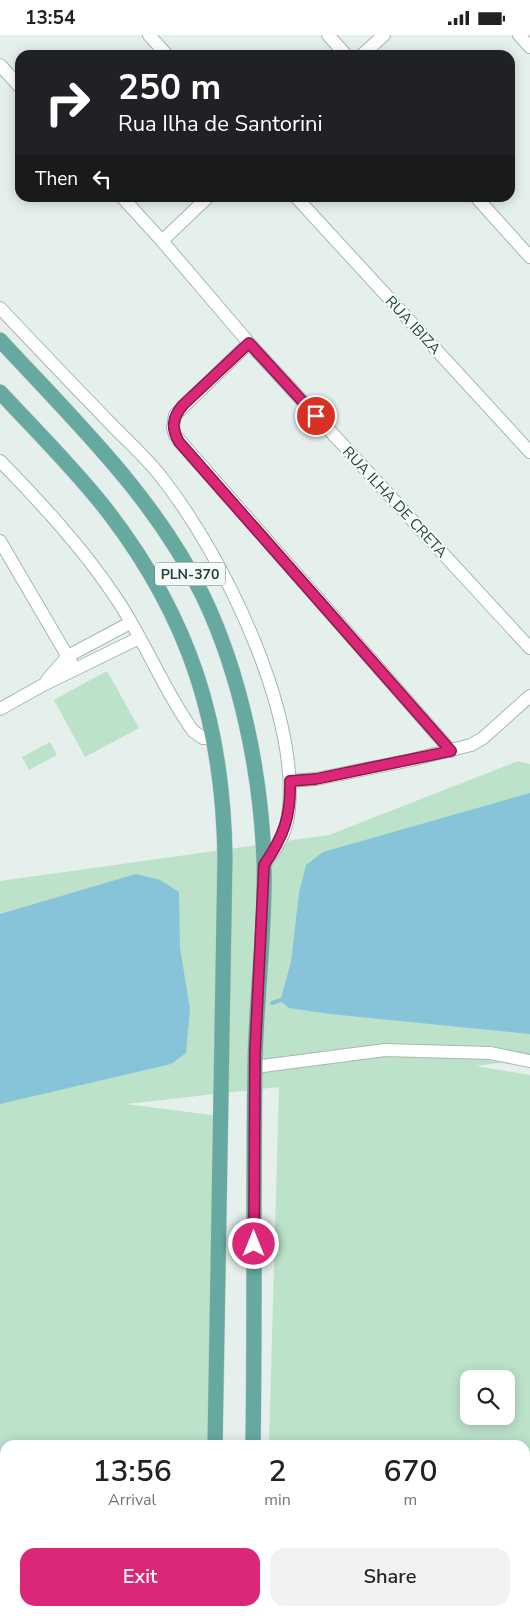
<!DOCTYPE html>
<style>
:root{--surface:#fff;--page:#f2f2f2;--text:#222;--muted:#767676;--accent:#db2777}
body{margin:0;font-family:"Nunito Sans",sans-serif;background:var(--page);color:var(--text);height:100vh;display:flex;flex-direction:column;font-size:19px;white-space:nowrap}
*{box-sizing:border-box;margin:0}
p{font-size:16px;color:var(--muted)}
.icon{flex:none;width:28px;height:28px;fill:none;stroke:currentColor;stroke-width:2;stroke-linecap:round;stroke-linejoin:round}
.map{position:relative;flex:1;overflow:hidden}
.panel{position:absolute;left:0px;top:1405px;width:530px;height:176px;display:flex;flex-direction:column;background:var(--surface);border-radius:15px 15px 0 0;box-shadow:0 2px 12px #0003}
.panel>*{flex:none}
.guide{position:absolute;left:15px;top:15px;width:500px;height:152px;border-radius:15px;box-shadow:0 2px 12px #0003;background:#202124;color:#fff;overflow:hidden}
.tools{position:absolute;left:460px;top:1335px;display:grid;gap:10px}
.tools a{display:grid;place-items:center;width:55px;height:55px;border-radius:10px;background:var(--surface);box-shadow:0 2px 12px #0003;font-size:25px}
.pin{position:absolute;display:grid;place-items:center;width:42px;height:42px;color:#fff;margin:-21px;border:2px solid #fff;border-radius:50%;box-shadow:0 1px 5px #0007}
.me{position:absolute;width:55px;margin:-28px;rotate:0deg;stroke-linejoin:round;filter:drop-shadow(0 0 4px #0008)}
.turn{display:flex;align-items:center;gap:18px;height:105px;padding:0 20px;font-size:22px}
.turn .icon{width:65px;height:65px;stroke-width:2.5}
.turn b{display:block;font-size:35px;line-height:42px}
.then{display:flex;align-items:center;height:48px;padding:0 20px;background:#0003;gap:10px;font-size:19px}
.eta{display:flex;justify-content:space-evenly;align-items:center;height:85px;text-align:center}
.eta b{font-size:30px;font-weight:600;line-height:35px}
.cta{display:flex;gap:10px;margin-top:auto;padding:10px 20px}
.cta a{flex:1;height:58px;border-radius:15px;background:var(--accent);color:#fff;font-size:20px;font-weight:600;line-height:58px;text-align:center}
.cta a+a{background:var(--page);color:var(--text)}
.status{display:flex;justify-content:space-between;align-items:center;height:35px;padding:0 25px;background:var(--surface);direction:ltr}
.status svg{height:14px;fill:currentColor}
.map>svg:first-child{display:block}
.green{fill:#bce2ca;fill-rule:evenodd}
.water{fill:#87c4da}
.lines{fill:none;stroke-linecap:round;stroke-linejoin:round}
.stream{stroke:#87c4da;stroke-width:4}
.minor-casing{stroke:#a6b8b4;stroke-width:14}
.primary-casing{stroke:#c1cbc9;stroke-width:16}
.minor{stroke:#fff;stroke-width:12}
.primary{stroke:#65a9a0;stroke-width:15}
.route-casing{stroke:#8e194d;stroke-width:12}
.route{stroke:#db2777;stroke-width:9}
.labels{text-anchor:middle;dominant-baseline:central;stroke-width:4;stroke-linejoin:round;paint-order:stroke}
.shield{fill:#f6fbf9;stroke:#617b76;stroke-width:1}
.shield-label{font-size:14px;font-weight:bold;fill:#21443e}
.street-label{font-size:15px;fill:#21443e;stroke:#f6fbf9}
</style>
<div class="status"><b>13:54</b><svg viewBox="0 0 49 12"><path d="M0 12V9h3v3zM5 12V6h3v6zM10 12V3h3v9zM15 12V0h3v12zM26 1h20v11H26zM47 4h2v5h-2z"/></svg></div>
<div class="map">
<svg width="530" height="1581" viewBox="0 0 530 1581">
<rect width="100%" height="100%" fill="#e5efec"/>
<!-- green -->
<path class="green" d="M107,636L139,693L85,722L54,665Z
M50,707L57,720L29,735L22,722Z
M518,726L530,729V1024L476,1031L530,1040V1579L520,1581H264V1576H525V1410H269L279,1052L126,1069L219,1081L215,1410H5V1576H213V1581H0V846L329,800ZM469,1344H506V1381H469Z"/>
<!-- water -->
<path class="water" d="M530,758V999L330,979L289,973L280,966L291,927L299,858L306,830L323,817Z
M136,839L160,845L179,857L180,913L190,974L186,1018L171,1029L0,1069V879Z"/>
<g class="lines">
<!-- stream -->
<path class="stream" d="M272,968L284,964"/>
<!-- minor casing -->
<g class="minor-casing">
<path id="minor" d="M149,0L167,20
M328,0L346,20
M519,0L530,12
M362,20L384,0
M0,30L20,52
M122,162L162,206L249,308L530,613
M296,162L530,417
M476,162L530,222
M162,206L208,162
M0,273C37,312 73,350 110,388C127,406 147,423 162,443C223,520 306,688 287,787C284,802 273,817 264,830
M249,308L175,380L173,393L175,400L451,716
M0,426C41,468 81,511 114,560C144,603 162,653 193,696L203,703H214
M0,506L75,634
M47,645L68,621L130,588
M0,674L43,650L139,603
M290,746L316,744L411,725L471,710L483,703L530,661
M255,1032L385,1015L490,1018L530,1026"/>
</g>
<!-- primary casing -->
<g class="primary-casing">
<path id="primary" d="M0,305C74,385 155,462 203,561C241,640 261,739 264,826C266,894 256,961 255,1029C253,1156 255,1283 253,1410
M0,357C36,396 76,435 109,478C190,584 223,689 225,822L215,1410
M212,1581V1576
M249,1581L250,1576"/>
</g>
<!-- minor -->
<use href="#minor" class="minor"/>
<!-- primary -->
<use href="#primary" class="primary"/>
</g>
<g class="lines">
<!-- route casing -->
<g class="route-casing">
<path id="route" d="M254,1209L255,1018L264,830C284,801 291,781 290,746L316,744L451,716L179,407C171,393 172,383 183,370L249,308L316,381"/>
</g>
<!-- route -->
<use href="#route" class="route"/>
</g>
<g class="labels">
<!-- shield labels -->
<rect class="shield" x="155" y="527.5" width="70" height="23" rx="4"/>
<g class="shield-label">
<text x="190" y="539">PLN-370</text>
</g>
<!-- street labels -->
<g class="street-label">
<text transform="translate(413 290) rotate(47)">RUA IBIZA</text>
<text transform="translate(395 467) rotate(47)">RUA ILHA DE CRETA</text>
</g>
</g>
</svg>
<div class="tools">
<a><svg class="icon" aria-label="search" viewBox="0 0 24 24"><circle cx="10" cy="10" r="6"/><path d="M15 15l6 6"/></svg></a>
</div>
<div class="pin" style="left:316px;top:381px;background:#d93025"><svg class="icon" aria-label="arrive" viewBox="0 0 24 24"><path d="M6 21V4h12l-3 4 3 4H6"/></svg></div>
<svg class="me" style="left:254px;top:1209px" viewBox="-20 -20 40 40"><circle r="17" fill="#db2777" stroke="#fff" stroke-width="3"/><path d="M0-11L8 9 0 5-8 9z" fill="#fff"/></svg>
<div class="guide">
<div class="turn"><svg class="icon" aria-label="right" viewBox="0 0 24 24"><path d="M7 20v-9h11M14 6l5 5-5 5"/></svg><div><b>250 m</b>Rua Ilha de Santorini</div></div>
<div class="then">Then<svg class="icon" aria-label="left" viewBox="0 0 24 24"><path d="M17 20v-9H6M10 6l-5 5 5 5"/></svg></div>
</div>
<section class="panel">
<div class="eta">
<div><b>13:56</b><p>Arrival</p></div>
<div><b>2</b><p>min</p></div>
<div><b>670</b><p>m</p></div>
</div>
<div class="cta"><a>Exit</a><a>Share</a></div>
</section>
</div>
